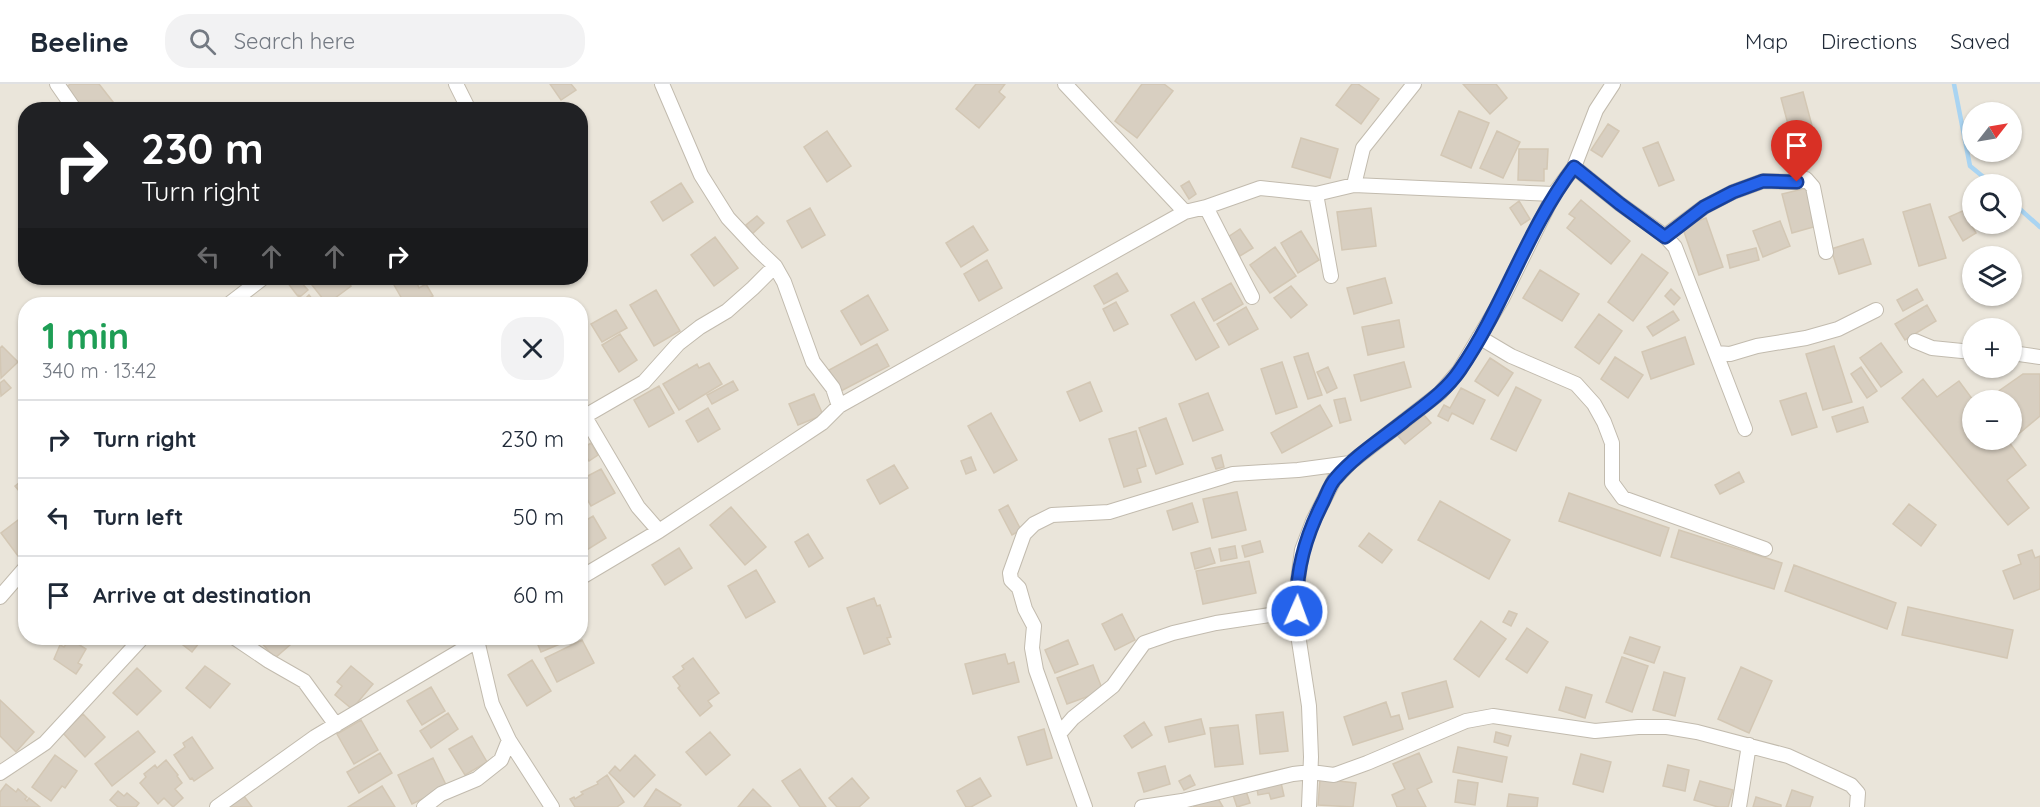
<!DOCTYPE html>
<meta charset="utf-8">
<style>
:root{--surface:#fff;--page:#f2f2f3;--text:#1f2937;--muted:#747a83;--line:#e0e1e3}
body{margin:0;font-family:Quicksand,sans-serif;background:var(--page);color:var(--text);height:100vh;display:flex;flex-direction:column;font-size:22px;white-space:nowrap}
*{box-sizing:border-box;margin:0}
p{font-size:20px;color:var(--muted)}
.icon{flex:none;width:33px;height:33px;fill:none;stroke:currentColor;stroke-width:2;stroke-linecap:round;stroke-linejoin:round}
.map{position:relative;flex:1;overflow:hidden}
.details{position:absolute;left:18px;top:213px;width:570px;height:348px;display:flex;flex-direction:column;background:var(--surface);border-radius:24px;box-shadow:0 2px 4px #0004}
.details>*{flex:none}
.hud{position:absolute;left:18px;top:18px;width:570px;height:183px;border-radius:24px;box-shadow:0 2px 4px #0004;background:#202124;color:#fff;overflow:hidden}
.needle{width:39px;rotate:59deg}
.buttons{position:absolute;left:1962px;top:18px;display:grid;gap:12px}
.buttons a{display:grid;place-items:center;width:60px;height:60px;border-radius:50%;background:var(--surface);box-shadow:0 2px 4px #0004;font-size:30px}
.pin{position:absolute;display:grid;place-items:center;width:51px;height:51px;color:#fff;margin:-62px -26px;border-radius:50% 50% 50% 0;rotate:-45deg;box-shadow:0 0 6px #0007}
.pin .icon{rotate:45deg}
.me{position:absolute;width:66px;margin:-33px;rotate:2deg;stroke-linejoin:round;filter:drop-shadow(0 0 4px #0008)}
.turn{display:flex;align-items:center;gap:21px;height:126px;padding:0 24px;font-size:27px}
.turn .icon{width:78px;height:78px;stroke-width:2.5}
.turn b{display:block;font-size:42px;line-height:51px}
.lanes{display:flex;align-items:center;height:57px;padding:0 24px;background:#0003;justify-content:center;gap:30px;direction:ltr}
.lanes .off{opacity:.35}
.round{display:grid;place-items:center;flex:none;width:63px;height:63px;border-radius:24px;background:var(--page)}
.summary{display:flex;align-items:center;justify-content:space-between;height:102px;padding:0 24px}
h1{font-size:36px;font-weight:700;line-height:45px;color:#1e9e55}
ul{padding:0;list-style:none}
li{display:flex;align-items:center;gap:18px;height:78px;padding:0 24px;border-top:2px solid var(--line)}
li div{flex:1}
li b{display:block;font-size:22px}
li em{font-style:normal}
header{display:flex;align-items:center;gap:36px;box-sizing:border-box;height:84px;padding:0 30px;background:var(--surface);border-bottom:2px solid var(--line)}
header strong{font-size:28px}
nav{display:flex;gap:33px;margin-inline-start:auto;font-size:21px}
.search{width:420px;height:54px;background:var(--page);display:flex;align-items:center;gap:15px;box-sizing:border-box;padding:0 21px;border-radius:24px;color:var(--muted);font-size:22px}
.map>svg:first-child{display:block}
.residential{fill:#eae5da;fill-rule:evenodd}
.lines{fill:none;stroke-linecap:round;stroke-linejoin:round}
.stream{stroke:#a9d4f2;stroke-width:4.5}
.building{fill:#d8cfc1;stroke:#d3c7b4;stroke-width:1.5}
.minor-casing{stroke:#c2bbae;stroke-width:16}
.minor{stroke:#fff;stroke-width:14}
.route-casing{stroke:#184099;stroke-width:15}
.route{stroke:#2563eb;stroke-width:10}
</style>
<header>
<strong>Beeline</strong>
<div class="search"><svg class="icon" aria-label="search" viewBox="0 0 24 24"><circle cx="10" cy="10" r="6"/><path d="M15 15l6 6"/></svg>Search here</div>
<nav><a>Map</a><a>Directions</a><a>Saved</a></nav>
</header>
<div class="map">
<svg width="2040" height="723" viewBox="0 0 2040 723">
<rect width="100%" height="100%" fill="#f6f3ec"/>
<!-- residential -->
<path class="residential" d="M0,0H2040V723H0ZM26,26H580V194H26ZM1972,28H2012V68H1972ZM1972,100H2012V140H1972ZM1972,172H2012V212H1972ZM26,220H580V554H26ZM1972,244H2012V284H1972ZM1972,316H2012V356H1972Z"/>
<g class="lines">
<!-- stream -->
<path class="stream" d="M1954,0L1970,82L1992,100
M2012,118L2040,143"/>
</g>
<!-- building -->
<path class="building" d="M70,0H99L113,18L103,26H86L83,21L81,23L67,3Z
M550,0H571L576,6L561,16Z
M976,0H1005L999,8L1005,13L979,44L956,25Z
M1142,0H1164L1173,7L1137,54L1115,37Z
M1352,0H1358L1379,15L1361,40L1336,21Z
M1463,0H1496L1507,14L1490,30Z
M1803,8L1815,53L1793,59L1781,14Z
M1459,27L1489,39L1471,84L1441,71Z
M1608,40L1619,47L1602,73L1591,66Z
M827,47L851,82L827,98L804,63Z
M1497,47L1520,58L1503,94L1480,84Z
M1301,54L1338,65L1330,94L1292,83Z
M1658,58L1674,96L1659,102L1643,64Z
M1519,65H1548L1547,85H1544V97L1518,96Z
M1189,97L1196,110L1189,115L1181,102Z
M681,99L693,118L663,137L651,118Z
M1807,104L1817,142L1792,149L1782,110Z
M1581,116L1630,157L1611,180L1567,144L1575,134L1569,130Z
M1519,117L1530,135L1521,141L1510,124Z
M1930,120L1946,174L1919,182L1903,128Z
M810,124L825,151L802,164L787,137Z
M1371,124L1376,162L1342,166L1337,128Z
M1967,125L1972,135L1969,137L1976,149L1963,157L1949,133Z
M757,132L764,139L752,150L746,141Z
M1706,134L1723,183L1699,191L1682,142Z
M1780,137L1790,162L1763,173L1753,147Z
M973,142L988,166L961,183L946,159Z
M1240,145L1253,164L1240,172L1228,153Z
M1301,147L1319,176L1298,189L1281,159Z
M715,153L738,184L714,202L691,171Z
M1863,155L1871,180L1839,190L1831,165Z
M1275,163L1296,192L1270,209L1250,181Z
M1756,164L1759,176L1730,184L1727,171Z
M1642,170L1668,189L1633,237L1608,218Z
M987,176L1002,204L979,217L964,190Z
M1540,186L1579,210L1562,237L1523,214Z
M1117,189L1128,207L1104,220L1094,202Z
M287,194H297L308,206L301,212L297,211L287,198L290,196Z
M319,194H345L351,202L327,220L312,201Z
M390,194H423L424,195L417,199L419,204L426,200L433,212L418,220H405Z
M1385,194L1392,219L1354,230L1347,204Z
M1231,199L1243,220L1214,237L1202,215Z
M1291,202L1307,221L1291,234L1274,214Z
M1671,205L1680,214L1674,221L1665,212Z
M1917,205L1923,216L1903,227L1897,216Z
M656,206L680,247L654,262L630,221Z
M309,211L316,220H296L293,217L299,212L303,217Z
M868,211L888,246L861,261L841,227Z
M1116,218L1128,240L1114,247L1103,225Z
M1194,218L1219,263L1196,276L1171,231Z
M1927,221L1936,237L1905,256L1895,240Z
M1246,223L1258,245L1229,261L1217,240Z
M616,226L627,244L602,258L591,240Z
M1673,227L1679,236L1653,252L1647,243Z
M1599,230L1622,247L1599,280L1575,263Z
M1399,236L1404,263L1368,271L1362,243Z
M620,250L637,276L619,288L602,261Z
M1685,253L1694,280L1651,295L1642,268Z
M1881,259L1902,288L1881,303L1860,274Z
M877,260L889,282L841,307L829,286Z
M2,262L18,278L1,294L0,264Z
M1834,262L1852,318L1823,326L1806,270Z
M1308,269L1322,311L1308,315L1294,273Z
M1615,273L1643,291L1628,314L1601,295Z
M1490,274L1513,289L1498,312L1475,297Z
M1282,278L1297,323L1276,330L1261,285Z
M1404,278L1411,303L1361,317L1354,291Z
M709,279L722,300L679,326L663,300L697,280L699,284Z
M1328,283L1337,304L1327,309L1317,288Z
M1861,283L1877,307L1867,314L1851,290Z
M2023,290H2040V332L2009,358L2026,381L2007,396L2029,424L2008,441L1902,314L1923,295L1937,313L1959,297L1973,316L1972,356H2012V316H1986Z
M4,296L11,304L1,312L0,299Z
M733,297L738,306L712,320L707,311Z
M1090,298L1102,327L1080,337L1067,308Z
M659,302L674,329L649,343L634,316Z
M1516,303L1541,316L1516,367L1491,355Z
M1461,304L1485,316L1473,340L1452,329L1448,337L1438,332L1444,321L1450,324Z
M1208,309L1223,346L1193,357L1179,320Z
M1806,309L1817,343L1792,351L1780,317Z
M814,310L823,331L798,341L789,320Z
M1345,314L1351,336L1340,339L1334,316Z
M1320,321L1332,342L1282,369L1271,349Z
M1863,323L1868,338L1837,348L1832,333Z
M708,324L720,345L698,358L686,337Z
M991,329L1017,376L994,389L968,342Z
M1424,331L1431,339L1405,360L1398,352Z
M1166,334L1183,380L1156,390L1139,344Z
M1136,347L1146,382L1137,385L1141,398L1124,403L1109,355Z
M591,359L598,371L589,377L581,365Z
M1221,371L1224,383L1216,385L1212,374Z
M971,373L976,386L966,390L961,377Z
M894,381L908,404L880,420L867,396Z
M601,385L615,409L591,422L580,403V396Z
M1739,388L1744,398L1720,410L1715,401Z
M26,393V422L21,416L24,413L15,402Z
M1237,408L1246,446L1212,454L1203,415Z
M1569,409L1669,444L1660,472L1559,437Z
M1440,417L1510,456L1489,495L1418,456Z
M1192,419L1198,438L1173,446L1167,427Z
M1909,420L1936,441L1921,462L1893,440Z
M1008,421L1021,446L1012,451L999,426Z
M731,423L766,463L745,481L710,441Z
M593,432L606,454L582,469L580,440Z
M22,433L26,438V466L18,472L1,449Z
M1679,446L1782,479L1774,505L1671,473Z
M1369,449L1392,466L1382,479L1359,462Z
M808,450L823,474L809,483L795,458Z
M1260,457L1263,468L1245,473L1242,462Z
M1235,462L1237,474L1221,477L1219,465Z
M679,464L692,484L665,501L652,481Z
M1210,464L1215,479L1195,485L1191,469Z
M2032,466L2035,474L2040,472V505L2014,515L2003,487L2021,480L2018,471Z
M1249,477L1256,509L1203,520L1196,487Z
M1794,481L1896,519L1887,545L1785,507Z
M756,486L775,518L746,534L728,502Z
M874,514L877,522L880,521L891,553L887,554L890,560L864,570L847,524Z
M1908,523L2013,546L2007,574L1902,551Z
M1509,527L1517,530L1511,542L1503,538Z
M1122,530L1135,556L1115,566L1102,540Z
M1481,537L1506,555L1479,593L1454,575Z
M1527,544L1548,558L1527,589L1506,575Z
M1630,553L1660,563L1654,579L1624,569Z
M174,554H203L192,568Z
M257,554H298L275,574Z
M535,554H574L541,568Z
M70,555L86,565L78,579L82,581L76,590L54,575L60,561L64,563Z
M582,556L594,579L557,598L545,574Z
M1068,556L1078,580L1055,589L1045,566Z
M1005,570L1008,580L1014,578L1019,598L973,610L965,580Z
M1622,573L1648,582L1632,628L1606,618Z
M693,574L719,609L708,617L712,622L700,632L678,604L680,602L673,593L684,585L682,582Z
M532,576L551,607L527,622L508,591Z
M1093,581L1103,607L1067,620L1057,594Z
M205,582L230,600L210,624L186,604Z
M351,582L373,600L352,625L335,611L342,602L337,598Z
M1741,583L1772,597L1749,649L1718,635Z
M137,584L161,607L137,631L113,609Z
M1664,588L1685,594L1675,632L1653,626Z
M1446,597L1453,623L1409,635L1402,609Z
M431,603L445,627L422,641L407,617Z
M1566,603L1592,611L1585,634L1559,626Z
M0,616L34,648L16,668L0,652Z
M1386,618L1391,633L1399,631L1403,645L1353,661L1344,633Z
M1283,628L1288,667L1260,670L1256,631Z
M448,629L458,645L431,664L420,647Z
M83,630L105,653L85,673L63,649Z
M1201,635L1205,650L1169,658L1165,643Z
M361,636L378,666L354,680L337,650Z
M1144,638L1152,651L1132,664L1124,652Z
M1238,641L1243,680L1215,683L1210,644Z
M1044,645L1052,674L1027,681L1018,653Z
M138,647L155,668L112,702L95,680Z
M710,648L730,671L706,691L686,668Z
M1496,648L1511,652L1508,662L1494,658Z
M472,652L487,678L465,691L449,665Z
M192,653L213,684L194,697L192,694L190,695L174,671L185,663L183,659Z
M1458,663L1507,673L1502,698L1453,688Z
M380,669L392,689L359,709L347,688Z
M1419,669L1432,698L1417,705L1426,723H1397L1392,711L1405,705L1393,680Z
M1581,670L1611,678L1603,708L1573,700Z
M55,671L77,687L65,704L62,702L51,717L32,703Z
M635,671L655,691L634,713L609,689L615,682L620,687Z
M433,674L447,703L412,720L398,691Z
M166,676L178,691L177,692L182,699L175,705L183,714L173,723L164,714L158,720L140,699L146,693L144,690L155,681L157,684Z
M1668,681L1689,686L1685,707L1663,702Z
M1165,682L1170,700L1144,708L1138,689Z
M800,685L826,723H800L782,697Z
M607,691L624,718L617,723H575L570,715L574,713L575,715L583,710L581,708L598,700L597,698Z
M1190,691L1195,701L1184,706L1179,697Z
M852,694L869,714L859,723H837L829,714Z
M980,694L991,712L971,723H966L957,707Z
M1280,694L1284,712L1271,715L1269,709L1258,711L1256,699Z
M1320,695L1356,699L1353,723L1318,721Z
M1458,696L1478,699L1475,721L1455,718Z
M1700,697L1733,706L1728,723H1718L1694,716Z
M6,700L16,708L18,705L27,713L25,715L27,717L29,714L40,723H0V708Z
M382,702L395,723H348Z
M1245,704L1250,719L1237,723L1232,708Z
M656,705L681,721L679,723H644Z
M753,705L771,723H738Z
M1792,706L1813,713L1810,723H1786Z
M118,707L124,712L127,709L139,719L136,723H118L110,716Z
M241,708L252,723H220Z
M1509,710L1538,714L1537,723H1507Z
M1216,711L1223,723H1193Z
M1756,713L1781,721V723H1753Z"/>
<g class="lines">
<!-- minor casing -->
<g class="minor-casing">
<path id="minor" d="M57,0L75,26
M456,0L469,26
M662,0L701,91L728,134L757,165L775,182L784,198L813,278L833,304L839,322
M1065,0L1185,128
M1574,83L1620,120L1665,152L1675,163L1745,345
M1354,101L1363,64L1414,0
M1316,110L1331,192
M1206,123L1252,213
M1665,152L1704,123L1733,108L1763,97L1798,98L1806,95L1813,103L1826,168
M229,220L263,194
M1479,253L1511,272L1576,300L1594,320L1604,338L1612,359V399L1623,414L1765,465
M1915,257L1932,264L1972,268
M1716,269L1730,270L1757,262L1806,254L1838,245L1876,226
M2012,269L2040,273
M585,333L638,423L659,447
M580,335L644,298L678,260L700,243L727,227L753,204L775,182
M580,494L659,447L822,339L839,322L1185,128L1206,123L1260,104L1316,110L1354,101L1554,110
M0,513L26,483
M235,554L269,577L304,597L336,641
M477,556L492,620L509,656L552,723
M1059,650L1073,634L1113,602L1144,559L1173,549L1216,539L1297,527
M0,689L45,659L142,554
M217,723L315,653L482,554
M424,723L441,710L477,695L501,676L509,656
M1085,723L1036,586L1032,564L1034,542L1025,525L1019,504L1011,496L1010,489L1024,450L1034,440L1052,431L1109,428L1233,390L1298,386L1350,379
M1142,723L1182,717L1293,690L1311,688L1334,691L1367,679L1466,637L1493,632L1595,647L1638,643H1667L1697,648L1788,672L1851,701L1858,709L1857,723
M1309,723L1311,673L1309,622L1297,544L1296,511L1302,466L1313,437L1334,396L1350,379L1440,309L1459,287L1502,215L1554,110L1574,83L1596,26L1613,0
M1739,723L1749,661"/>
</g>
<!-- minor -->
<use href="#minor" class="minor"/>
</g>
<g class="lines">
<!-- route casing -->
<g class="route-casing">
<path id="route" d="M1297,527C1295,488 1305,453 1323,418C1327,410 1330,400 1336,394C1355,372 1380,356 1403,338C1423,322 1445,308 1460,286C1504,222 1527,145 1574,83L1620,120L1665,153L1704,123L1733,108L1763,97L1797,98"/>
</g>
<!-- route -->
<use href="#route" class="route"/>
</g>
</svg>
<div class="buttons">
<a><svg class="needle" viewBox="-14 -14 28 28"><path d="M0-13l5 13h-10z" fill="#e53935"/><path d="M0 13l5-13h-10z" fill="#747a83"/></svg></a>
<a><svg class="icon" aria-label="search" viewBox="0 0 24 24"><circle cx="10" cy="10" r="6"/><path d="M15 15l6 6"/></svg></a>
<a><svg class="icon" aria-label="layers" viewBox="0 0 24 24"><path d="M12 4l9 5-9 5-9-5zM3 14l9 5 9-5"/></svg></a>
<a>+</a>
<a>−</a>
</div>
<div class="pin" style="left:1797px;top:98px;background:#d93025"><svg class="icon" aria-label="arrive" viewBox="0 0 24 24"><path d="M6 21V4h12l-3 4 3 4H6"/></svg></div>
<svg class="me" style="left:1297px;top:527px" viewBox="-20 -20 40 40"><circle r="17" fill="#2563eb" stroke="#fff" stroke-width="3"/><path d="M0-11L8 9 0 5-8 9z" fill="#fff"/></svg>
<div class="hud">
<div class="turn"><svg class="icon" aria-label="right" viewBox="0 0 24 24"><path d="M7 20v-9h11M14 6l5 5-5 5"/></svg><div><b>230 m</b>Turn right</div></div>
<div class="lanes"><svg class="icon off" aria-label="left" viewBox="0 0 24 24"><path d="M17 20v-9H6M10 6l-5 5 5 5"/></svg><svg class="icon off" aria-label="ahead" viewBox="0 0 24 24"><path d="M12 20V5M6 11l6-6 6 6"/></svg><svg class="icon off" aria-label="ahead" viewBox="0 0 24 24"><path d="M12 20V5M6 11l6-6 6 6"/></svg><svg class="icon" aria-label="right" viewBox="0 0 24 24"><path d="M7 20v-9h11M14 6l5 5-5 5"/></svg></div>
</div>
<section class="details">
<div class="summary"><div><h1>1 min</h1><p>340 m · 13:42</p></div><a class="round"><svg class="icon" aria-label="close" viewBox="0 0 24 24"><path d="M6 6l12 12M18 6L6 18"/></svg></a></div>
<ul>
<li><svg class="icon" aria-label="right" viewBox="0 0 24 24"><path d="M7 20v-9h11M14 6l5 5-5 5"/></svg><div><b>Turn right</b></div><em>230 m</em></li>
<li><svg class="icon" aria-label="left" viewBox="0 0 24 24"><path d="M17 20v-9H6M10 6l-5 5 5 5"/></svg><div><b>Turn left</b></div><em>50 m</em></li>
<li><svg class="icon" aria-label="arrive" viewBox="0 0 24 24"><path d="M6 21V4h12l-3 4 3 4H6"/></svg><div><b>Arrive at destination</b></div><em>60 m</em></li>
</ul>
</section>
</div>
